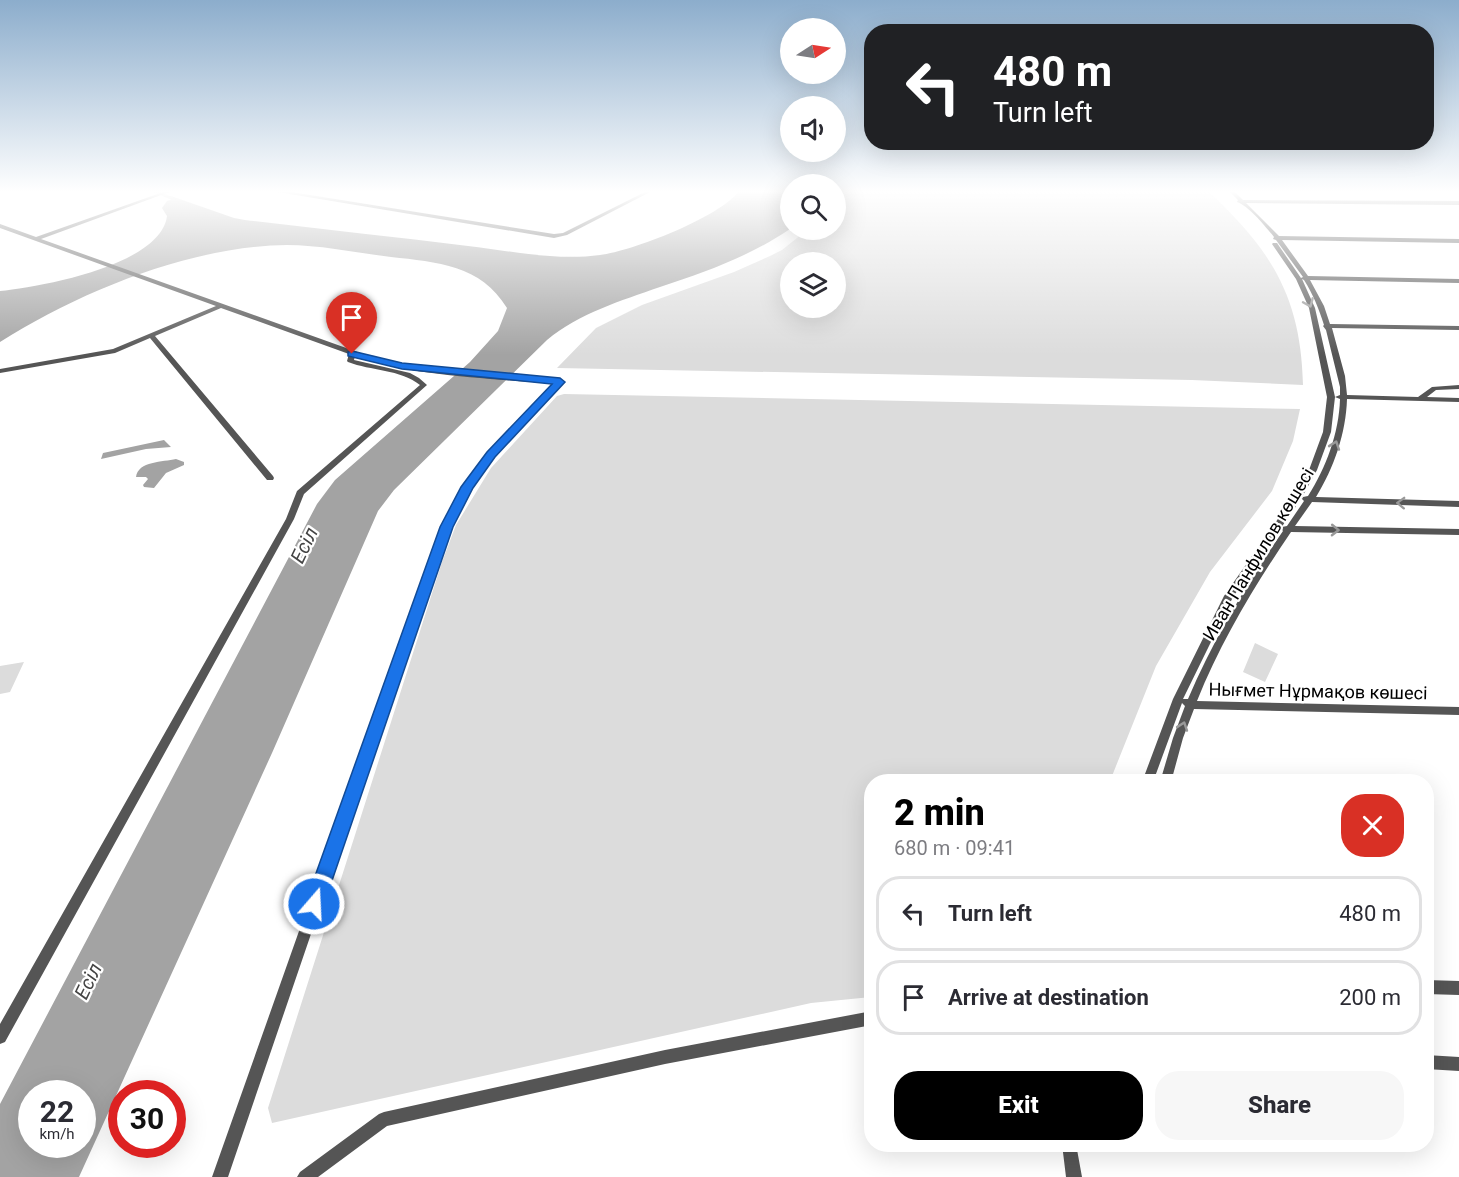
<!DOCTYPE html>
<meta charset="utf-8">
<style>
:root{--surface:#fff;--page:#f7f7f7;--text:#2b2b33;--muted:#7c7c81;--line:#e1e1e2;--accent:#000}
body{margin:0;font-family:Roboto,sans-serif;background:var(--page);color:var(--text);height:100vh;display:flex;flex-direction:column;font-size:22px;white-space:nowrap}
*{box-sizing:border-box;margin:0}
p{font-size:20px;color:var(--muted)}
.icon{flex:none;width:33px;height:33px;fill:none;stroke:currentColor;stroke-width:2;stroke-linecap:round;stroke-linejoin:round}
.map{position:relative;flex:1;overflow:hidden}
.drawer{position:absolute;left:864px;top:774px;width:570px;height:378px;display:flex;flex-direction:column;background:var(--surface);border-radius:24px;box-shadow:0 6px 24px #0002}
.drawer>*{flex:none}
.top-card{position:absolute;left:864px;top:24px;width:570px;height:126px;border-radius:24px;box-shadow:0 6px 24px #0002;background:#202124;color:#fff;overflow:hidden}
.needle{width:39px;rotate:78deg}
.fabs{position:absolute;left:780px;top:18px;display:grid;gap:12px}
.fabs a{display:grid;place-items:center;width:66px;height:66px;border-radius:50%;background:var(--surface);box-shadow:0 6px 24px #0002;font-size:30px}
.speed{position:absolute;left:18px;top:1080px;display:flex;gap:12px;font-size:30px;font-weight:700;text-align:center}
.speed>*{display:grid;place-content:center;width:78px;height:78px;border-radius:50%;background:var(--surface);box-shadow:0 6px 24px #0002;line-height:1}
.speed small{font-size:15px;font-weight:400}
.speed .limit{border:9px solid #d22;background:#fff;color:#111}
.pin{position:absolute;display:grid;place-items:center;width:51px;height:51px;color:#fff;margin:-62px -26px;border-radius:50% 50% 50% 0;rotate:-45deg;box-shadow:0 0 6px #0007}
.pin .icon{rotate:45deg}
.me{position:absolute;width:66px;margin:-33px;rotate:19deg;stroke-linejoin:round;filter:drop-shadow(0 0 4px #0008)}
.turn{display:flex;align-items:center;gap:21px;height:126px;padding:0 30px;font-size:27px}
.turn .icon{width:78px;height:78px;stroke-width:2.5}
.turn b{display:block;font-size:42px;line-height:51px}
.round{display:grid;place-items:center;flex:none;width:63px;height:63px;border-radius:24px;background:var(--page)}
.summary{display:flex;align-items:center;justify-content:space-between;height:102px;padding:0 30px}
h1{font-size:36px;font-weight:800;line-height:45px;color:var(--accent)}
.primary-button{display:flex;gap:12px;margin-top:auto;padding:12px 30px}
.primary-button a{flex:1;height:69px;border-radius:24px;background:var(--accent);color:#fff;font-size:24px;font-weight:800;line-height:69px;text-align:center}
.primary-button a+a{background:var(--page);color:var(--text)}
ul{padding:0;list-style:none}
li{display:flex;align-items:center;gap:18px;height:75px;margin:0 12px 9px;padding:0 18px;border:3px solid var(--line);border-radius:24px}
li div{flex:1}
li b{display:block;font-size:22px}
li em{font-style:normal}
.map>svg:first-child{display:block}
.green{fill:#dcdcdc;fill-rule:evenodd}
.water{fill:#a3a3a3;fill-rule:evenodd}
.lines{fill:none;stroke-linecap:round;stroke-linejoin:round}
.canal{fill:#a3a3a3;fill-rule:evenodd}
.minor{fill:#555;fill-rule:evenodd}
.oneway{stroke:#999}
.route{fill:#1a73e8;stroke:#114b97;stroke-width:1.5}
.labels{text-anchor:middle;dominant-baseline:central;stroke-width:4.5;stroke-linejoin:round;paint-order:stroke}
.street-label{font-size:18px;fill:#000;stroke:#fff}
.water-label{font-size:20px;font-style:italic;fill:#444;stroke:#fff}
</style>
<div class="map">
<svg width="1459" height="1177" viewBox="0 0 1459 1177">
<rect width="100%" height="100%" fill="#fff"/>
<!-- green -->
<path class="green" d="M841,191H1208C1271,250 1301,296 1303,385L1192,380L557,368L596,328L642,305L734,272L770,256L782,250L807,230H836V203ZM836,262V308H790V262Z
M564,394L1300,409L1293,441L1272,491L1210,572L1156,666L1110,781L872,782L871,997L811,1003L272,1123L268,1108L442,562L456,525L491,468L557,396Z
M1255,643L1278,654L1265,682L1243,672Z
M24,662L10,692L0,694V666Z"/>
<!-- water -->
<path class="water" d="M739,191H790V229C750,256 706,272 660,287C620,301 580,313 547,340L394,490L378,511L272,753L79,1177H0V1104L317,504L335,480L470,362L498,331L507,308C481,265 437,262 391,257C357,253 321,245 287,245C191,246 81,291 0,342V291C41,287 161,265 167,216L162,208L167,201L173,199L168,197L171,196L234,218L245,220C320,229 394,237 468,246C511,251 557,261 600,255C633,251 720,217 739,191ZM32,1094H82V1144H32Z
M164,440L171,447L146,449L101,459L103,453Z
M176,459L184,462V465L166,473L154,488L144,487L143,485L148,479L146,477H136C138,461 163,462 176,459Z"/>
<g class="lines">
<!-- canal -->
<path class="canal" d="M151,191H158L177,199L172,200Z"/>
<!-- minor -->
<path class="minor" d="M166,191H172L41,239L377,359L436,369L560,380L563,382L494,457L471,488L450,527L228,1177H212L442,527L463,487L488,453L555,384C492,378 414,377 355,356L354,360L410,373L419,378L427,385L304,494L294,519L5,1042L0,1044V1024L286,519L297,491L420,385C400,369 371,371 348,362L347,361L349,354L221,308L155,336L273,476L274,478L273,480H267L150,338L115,353L0,373V369L113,349L216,306L0,228V224L36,237Z
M276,191H285L554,234L563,233L647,191H652L567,235L554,238L278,192Z
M1229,191H1234L1243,200L1459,201V205L1246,203L1279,236L1459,239V243L1282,240L1308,276L1459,279V283L1310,280L1324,306L1330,324L1459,326V330L1332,328L1345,376L1347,395L1418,397L1432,387L1459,385V389L1436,390L1427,397L1459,398V402L1347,399C1346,433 1334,468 1316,497L1459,501V507L1312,502L1295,526L1459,529V535L1291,532C1255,585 1221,641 1197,701L1459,707V715L1194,709L1183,738L1171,782H1160L1173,738L1185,706L1182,703L1153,782H1142L1173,699L1224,596L1294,496L1309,470L1323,432L1327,397L1309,308L1296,279L1272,244L1273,243H1277L1301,278L1303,277L1276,240L1273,239L1274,237C1265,226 1249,206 1237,202L1238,200ZM1302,279L1304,280C1313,294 1319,309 1324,325L1323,326L1326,330L1340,387V395L1335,397L1315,308ZM1335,397L1340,399C1339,433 1326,468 1308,496L1303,497L1302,499L1304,501L1287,526L1282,527L1281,529L1283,531C1247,583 1213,640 1188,699H1183L1233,597L1301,499L1317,470L1331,432Z
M1426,980L1459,981V995L1426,994Z
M872,1011V1025L665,1064L387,1126L318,1177H297L300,1172L379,1114L384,1112L665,1050Z
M1426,1055L1459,1057V1071L1426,1069Z
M1062,1144H1076L1082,1177H1066Z"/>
</g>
<!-- one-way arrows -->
<defs><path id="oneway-chevron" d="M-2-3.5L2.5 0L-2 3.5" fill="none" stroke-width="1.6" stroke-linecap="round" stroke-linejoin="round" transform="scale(1.5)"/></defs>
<g class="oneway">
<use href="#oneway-chevron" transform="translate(1309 303) rotate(67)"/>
<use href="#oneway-chevron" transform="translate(1335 445) rotate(-71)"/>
<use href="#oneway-chevron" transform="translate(1401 503) rotate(-178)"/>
<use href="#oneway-chevron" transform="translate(1335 530) rotate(1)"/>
<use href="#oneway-chevron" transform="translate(1183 726) rotate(-71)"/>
</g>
<!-- sky -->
<linearGradient id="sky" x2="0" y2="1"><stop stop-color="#8cadcc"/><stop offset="0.54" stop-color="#fff"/><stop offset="1" stop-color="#fff" stop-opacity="0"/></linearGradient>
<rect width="1459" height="355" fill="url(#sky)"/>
<!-- route -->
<path class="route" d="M352,351L402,363L560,378L565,382L495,457L473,488L453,527L324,904L321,911L314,913L308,911L305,904L440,527L461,487L487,452L552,384L402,369L348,356V352Z"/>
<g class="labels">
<!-- street labels -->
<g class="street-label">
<text transform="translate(1258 554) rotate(-59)">Иван Панфилов көшесі</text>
<text transform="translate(1318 691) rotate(1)">Нығмет Нұрмақов көшесі</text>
</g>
<!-- water labels -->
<g class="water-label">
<text transform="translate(304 545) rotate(-64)">Есіл</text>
<text transform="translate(88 981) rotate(-64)">Есіл</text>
</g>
</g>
</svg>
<div class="fabs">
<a><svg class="needle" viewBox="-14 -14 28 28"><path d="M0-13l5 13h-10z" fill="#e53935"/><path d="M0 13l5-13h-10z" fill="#7c7c81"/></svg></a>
<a><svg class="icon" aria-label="sound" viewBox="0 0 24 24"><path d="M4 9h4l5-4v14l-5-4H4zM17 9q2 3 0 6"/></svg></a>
<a><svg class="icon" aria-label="search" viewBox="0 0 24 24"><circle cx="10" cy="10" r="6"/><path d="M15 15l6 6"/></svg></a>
<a><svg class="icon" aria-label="layers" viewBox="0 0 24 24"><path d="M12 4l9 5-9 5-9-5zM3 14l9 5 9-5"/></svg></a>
</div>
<div class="speed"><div>22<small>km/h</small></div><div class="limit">30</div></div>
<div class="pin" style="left:352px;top:354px;background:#d93025"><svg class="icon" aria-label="arrive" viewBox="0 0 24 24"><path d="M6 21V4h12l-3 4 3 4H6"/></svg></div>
<svg class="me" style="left:314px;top:904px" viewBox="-20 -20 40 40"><circle r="17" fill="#1a73e8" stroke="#fff" stroke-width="3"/><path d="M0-11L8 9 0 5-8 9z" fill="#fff"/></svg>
<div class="top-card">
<div class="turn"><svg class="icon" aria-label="left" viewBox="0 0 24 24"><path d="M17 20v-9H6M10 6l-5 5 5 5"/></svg><div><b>480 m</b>Turn left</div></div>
</div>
<section class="drawer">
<div class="summary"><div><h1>2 min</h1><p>680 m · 09:41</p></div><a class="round" style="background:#d93025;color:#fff"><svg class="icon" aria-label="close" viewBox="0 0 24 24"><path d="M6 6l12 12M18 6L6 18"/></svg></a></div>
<ul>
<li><svg class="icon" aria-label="left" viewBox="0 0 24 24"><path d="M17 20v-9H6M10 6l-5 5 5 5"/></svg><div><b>Turn left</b></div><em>480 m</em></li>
<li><svg class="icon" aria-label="arrive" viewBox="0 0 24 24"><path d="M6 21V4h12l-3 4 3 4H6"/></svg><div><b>Arrive at destination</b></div><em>200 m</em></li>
</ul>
<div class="primary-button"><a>Exit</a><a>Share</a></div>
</section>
</div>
